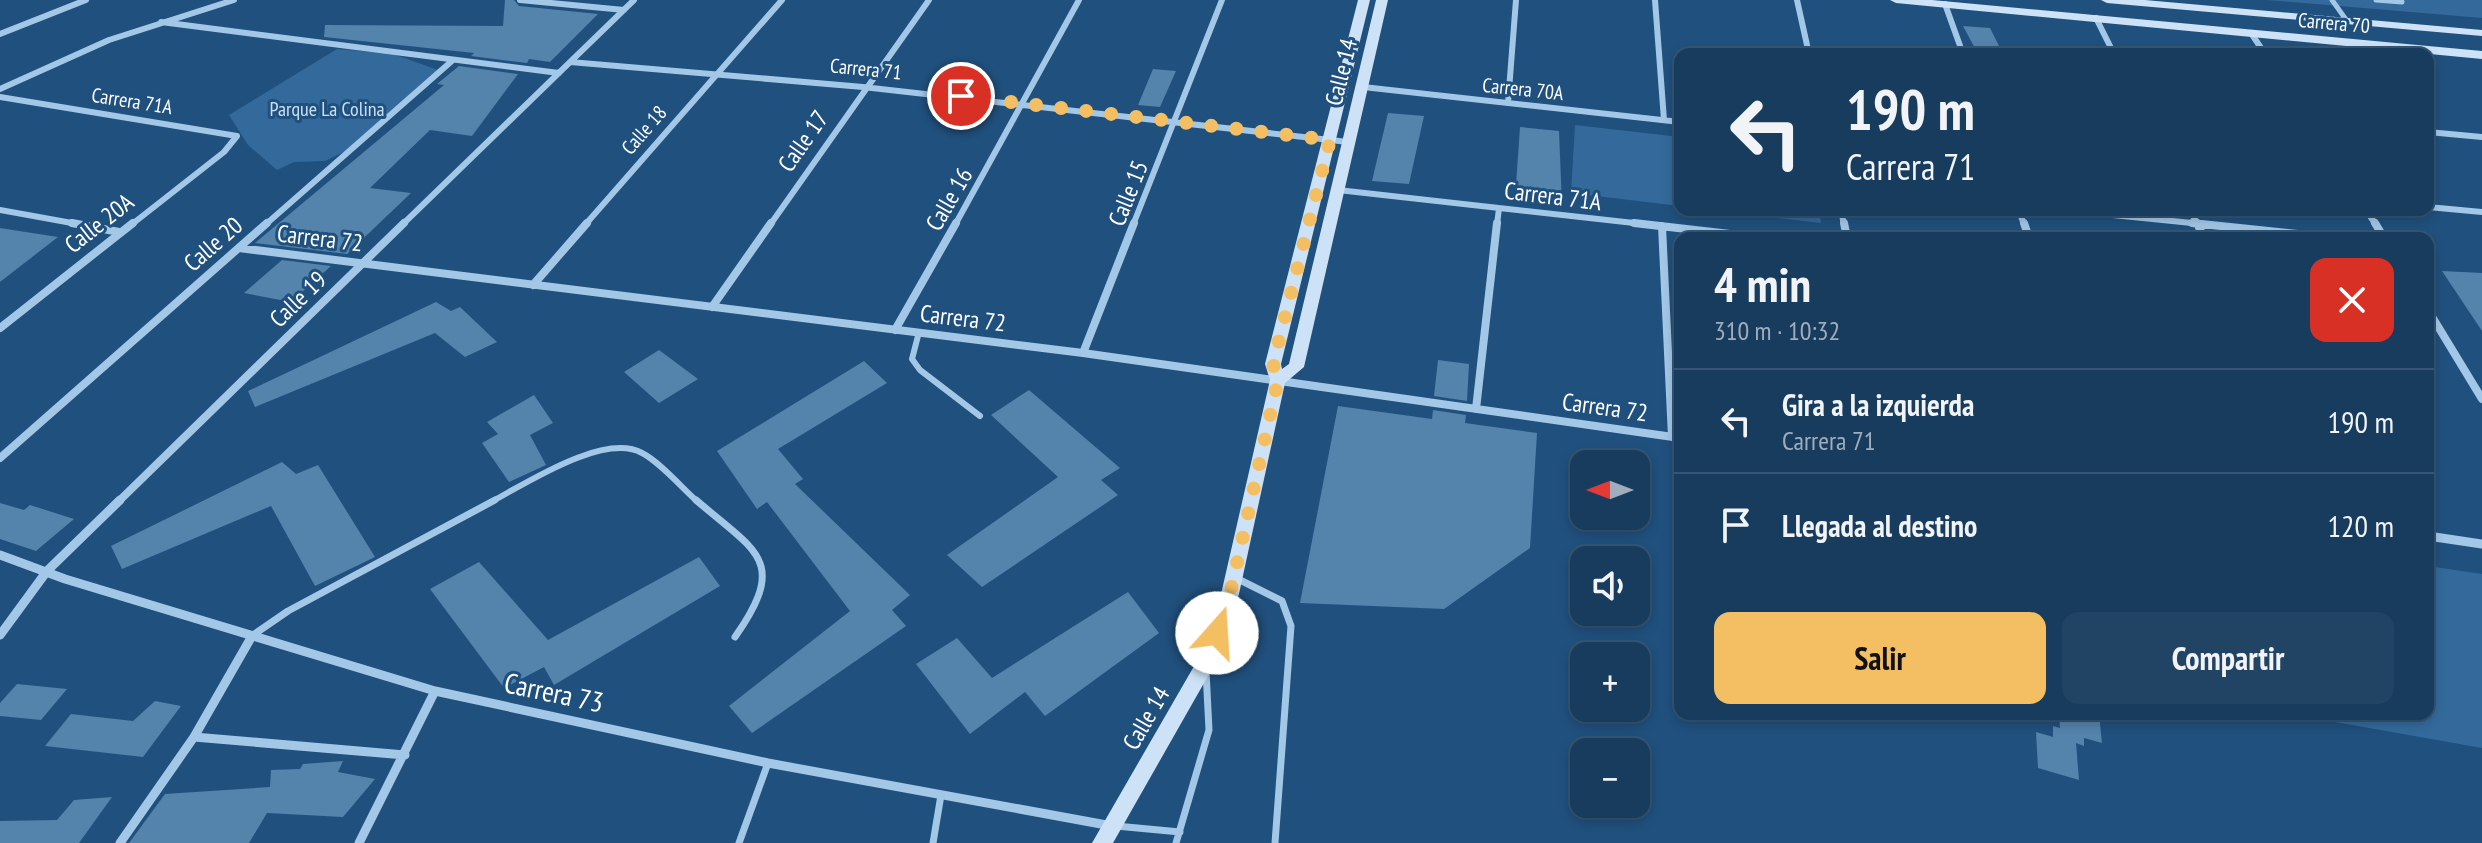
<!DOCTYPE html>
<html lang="es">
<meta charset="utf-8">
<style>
:root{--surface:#183c5e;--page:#214364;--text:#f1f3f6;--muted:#9fadbc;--line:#365673;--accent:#f4be63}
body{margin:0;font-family:"PT Sans Narrow",sans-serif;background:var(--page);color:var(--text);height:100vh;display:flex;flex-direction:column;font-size:30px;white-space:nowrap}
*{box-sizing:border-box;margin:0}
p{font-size:26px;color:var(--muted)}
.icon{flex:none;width:44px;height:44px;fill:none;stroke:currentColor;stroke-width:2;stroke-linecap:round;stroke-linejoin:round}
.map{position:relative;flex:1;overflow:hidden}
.side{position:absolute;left:1674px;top:232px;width:760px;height:488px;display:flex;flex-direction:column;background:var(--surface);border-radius:16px;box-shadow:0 4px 12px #0003,0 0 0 2px var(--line)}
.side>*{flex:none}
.top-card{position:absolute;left:1674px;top:48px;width:760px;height:168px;border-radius:16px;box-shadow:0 4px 12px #0003,0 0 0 2px var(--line);background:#183c5e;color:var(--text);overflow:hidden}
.needle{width:52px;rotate:270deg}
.tools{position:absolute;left:1570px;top:450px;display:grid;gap:16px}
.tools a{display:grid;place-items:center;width:80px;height:80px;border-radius:16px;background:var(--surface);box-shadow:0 4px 12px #0003,0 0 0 2px var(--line);font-size:40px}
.pin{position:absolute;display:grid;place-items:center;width:68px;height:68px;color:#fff;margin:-34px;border:4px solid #fff;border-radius:50%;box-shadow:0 2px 8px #0007}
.me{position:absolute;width:88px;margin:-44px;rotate:19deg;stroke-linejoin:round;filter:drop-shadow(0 0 6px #0008)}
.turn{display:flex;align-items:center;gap:28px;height:168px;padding:0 40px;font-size:36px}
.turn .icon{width:104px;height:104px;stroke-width:2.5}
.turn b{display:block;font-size:56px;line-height:68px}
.round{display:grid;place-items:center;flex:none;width:84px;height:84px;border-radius:16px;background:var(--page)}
.headline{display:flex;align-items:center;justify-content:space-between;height:136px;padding:0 40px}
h1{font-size:48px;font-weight:700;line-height:60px}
.button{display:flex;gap:16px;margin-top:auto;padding:16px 40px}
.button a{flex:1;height:92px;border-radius:16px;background:var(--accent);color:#111;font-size:32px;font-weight:700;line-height:92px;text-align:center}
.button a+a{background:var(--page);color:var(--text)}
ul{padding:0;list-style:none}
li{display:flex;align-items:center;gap:24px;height:104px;padding:0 40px;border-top:2px solid var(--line)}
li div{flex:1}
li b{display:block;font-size:30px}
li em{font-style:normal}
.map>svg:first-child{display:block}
.green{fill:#336a9b}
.building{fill:#5483ac}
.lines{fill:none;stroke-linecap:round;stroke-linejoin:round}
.lane-far2{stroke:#a3c7e7;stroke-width:5}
.lane-far1{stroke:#a3c7e7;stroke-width:6}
.lane{stroke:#a3c7e7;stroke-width:7}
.street-far2{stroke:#a3c7e7;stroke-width:6}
.street-far1{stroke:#a3c7e7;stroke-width:8}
.street{stroke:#a3c7e7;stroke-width:9}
.secondary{fill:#cde2f6;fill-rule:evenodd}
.route{stroke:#f4be63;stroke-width:14;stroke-dasharray:0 25.2}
.labels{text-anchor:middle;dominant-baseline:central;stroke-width:6;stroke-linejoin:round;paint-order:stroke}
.far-street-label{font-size:20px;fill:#fff;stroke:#20507d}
.far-park-label{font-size:20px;fill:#c6e0f5;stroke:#20507d}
.street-label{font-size:24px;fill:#fff;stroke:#20507d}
.near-street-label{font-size:28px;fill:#fff;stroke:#20507d}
</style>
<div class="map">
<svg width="2482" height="843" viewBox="0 0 2482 843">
<rect width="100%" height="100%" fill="#20507d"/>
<!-- green -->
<path class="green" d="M2267,0H2482V18Z
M337,49L393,54L441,71L354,147L325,161L294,162L277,170L248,145L229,115Z
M1575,125L1680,137V206L1571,193Z
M1711,210H1819L1821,223Z
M2428,566L2482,574V748L2290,714H2428Z"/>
<!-- building -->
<path class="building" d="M505,0H514L519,6L598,14L550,62L529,59L527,63L471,56L474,53L324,37L325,25L503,26Z
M1963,26L1990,28L2003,54H1978Z
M459,66L518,74L472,136L430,130L370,188L411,193L347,254L255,243L444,85L437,84Z
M1153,69L1176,71L1160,107L1138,105Z
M1388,113L1424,116L1409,184L1372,181Z
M1520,127L1559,131L1562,205L1515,199Z
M0,228L58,237L0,282Z
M282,260L331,266L291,302L244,293Z
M2442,271L2482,273V331Z
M436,302L451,311L460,307L497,342L465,357L435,333L255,407L248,391Z
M659,350L698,379L659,403L624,372Z
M1438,360L1469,364L1467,401L1434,396Z
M864,361L887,383L778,449L803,479L795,484L910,595L892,610L906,626L752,733L729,706L850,611L767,502L757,509L717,451Z
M1029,390L1120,468L1101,480L1118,495L982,587L947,555L1058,477L991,415Z
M534,395L553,423L530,435L546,465L509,482L482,443L498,434L487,422Z
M1338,406L1432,419L1433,410L1466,415L1465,423L1537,433L1530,548L1444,609L1300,603Z
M282,462L296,474L318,465L375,557L315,586L271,506L122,569L111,546Z
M0,503L24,510L30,505L74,519L36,551L0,539Z
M699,557L720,586L554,685L544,667L504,688L430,589L479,562L548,640Z
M1128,592L1159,633L1045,716L1025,692L970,734L916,664L957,638L992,678Z
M17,684L67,689L41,720L0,716V703Z
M155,701L181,706L143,757L45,746L71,714L133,721Z
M2059,714H2099L2102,743L2084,738V746L2076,743L2079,780L2038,768L2036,732L2053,737V726L2060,728Z
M343,761L338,772L375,779L343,817L267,813L249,843H129L165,794L270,787L271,770L300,769L303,764Z
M112,797L79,843H0V821L57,820L74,800Z"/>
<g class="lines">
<!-- lane-far2 -->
<path class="lane-far2" d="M2332,0L2347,21
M2376,0L2402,2"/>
<!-- lane-far1 -->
<path class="lane-far1" d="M919,332L912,359L920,370L980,416
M491,502C525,484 604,432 642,453C660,462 682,488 698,502"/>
<!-- lane -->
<path class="lane" d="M696,500C756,552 789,560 735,637
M1236,578L1282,601L1291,626L1275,843
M253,635L288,611L495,500
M1116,826L1180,832
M739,843L768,763
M933,843L941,795
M1176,843L1209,730L1206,671"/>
<!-- street-far2 -->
<path class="street-far2" d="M520,0L624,10
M1655,0L1664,120
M1797,0L1809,54
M1945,4L1963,54
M2096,18L2114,54
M161,22L559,73
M2251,33L2265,54
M0,34L86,0
M570,62L863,87L1348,142
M1363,87L1680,122
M0,89L109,40L234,0
M0,97L237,136L224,152L131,225
M1508,103L1516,0
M2428,132L2482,137
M1338,190L1652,225
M2428,207L2482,212
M0,210L83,225
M1841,210L1844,225
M2019,210L2024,225
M2063,210L2212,225
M2190,210L2198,225
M2366,210L2376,225
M265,225L453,60
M402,225L634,0
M585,225L782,0
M770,225L929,0
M955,225L1079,0
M1133,225L1222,0
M1497,225L1499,208"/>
<!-- street-far1 -->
<path class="street-far1" d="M72,223L119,232
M1634,223L1765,238
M1844,223L1847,238
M2024,223L2029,238
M2192,223L2335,238
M2197,223L2204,238
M2375,223L2384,238
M1662,226L1672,437
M239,248L1083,353L1680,438
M533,285L587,223
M712,307L771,223
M2428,310L2482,399
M0,328L133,223
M895,330L956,223
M1083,353L1134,223
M1476,409L1497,223
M0,458L267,223
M118,502L404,223"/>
<!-- street -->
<path class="street" d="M2428,536L2482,544
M0,555L65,579L435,691L768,763L1112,826
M0,635L47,571L120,500
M194,737L405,755
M120,843L194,737L252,636
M359,843L435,691"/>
<!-- secondary -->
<path class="secondary" d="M1358,0H1370L1281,364L1282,369L1289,364L1376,0H1388L1304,367L1285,383L1237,603L1212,669L1113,843H1092L1197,661L1219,603L1270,380L1265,364Z
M1890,0H1932L2482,51V59L1896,3Z
M2101,0H2145L2482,30V36L2107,3Z"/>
</g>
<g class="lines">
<!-- route -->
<path class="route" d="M961,96L1330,140L1273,364L1278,380L1228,603L1217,633"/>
</g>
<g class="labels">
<!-- far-street labels -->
<g class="far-street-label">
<text transform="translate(2334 23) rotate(5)">Carrera 70</text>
<text transform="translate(866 69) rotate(6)">Carrera 71</text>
<text transform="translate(1523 89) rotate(6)">Carrera 70A</text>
<text transform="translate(132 101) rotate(9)">Carrera 71A</text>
<text transform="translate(644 130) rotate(-49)">Calle 18</text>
</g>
<!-- far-park labels -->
<g class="far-park-label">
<text x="327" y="109">Parque La Colina</text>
</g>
<!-- street labels -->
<g class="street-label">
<text transform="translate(1341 72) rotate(-76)">Calle 14</text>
<text transform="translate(803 141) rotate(-55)">Calle 17</text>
<text transform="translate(1128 193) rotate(-68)">Calle 15</text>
<text transform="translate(1553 196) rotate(7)">Carrera 71A</text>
<text transform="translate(949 199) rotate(-60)">Calle 16</text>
<text transform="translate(99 223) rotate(-38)">Calle 20A</text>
<text transform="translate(320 238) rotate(7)">Carrera 72</text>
<text transform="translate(213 244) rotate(-41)">Calle 20</text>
<text transform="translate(298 299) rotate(-44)">Calle 19</text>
<text transform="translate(963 318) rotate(7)">Carrera 72</text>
<text transform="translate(1605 407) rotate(8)">Carrera 72</text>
<text transform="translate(1146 718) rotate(-60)">Calle 14</text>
</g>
<!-- near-street labels -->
<g class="near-street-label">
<text transform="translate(554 692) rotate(12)">Carrera 73</text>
</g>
</g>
</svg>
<div class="tools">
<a><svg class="needle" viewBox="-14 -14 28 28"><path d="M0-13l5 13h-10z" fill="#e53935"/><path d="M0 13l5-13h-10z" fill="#9fadbc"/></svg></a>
<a><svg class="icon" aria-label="sound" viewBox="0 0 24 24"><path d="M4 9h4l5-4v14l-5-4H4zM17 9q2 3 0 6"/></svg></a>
<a>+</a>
<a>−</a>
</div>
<div class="pin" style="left:961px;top:96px;background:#d93025"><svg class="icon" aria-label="arrive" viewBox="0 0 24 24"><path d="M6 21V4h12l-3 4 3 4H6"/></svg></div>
<svg class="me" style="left:1217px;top:633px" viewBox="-20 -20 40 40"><circle r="19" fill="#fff"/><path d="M0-13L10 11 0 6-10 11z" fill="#f4be63"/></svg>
<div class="top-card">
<div class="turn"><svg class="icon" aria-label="left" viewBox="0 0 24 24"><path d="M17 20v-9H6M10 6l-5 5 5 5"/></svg><div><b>190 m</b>Carrera 71</div></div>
</div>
<section class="side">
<div class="headline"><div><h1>4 min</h1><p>310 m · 10:32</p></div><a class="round" style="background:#d93025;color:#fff"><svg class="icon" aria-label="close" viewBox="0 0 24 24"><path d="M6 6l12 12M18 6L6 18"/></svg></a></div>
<ul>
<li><svg class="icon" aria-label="left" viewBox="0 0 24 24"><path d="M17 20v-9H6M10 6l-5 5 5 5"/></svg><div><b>Gira a la izquierda</b><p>Carrera 71</p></div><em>190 m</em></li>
<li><svg class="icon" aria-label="arrive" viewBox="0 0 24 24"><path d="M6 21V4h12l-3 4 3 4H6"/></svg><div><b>Llegada al destino</b></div><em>120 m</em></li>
</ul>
<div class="button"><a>Salir</a><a>Compartir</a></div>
</section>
</div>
